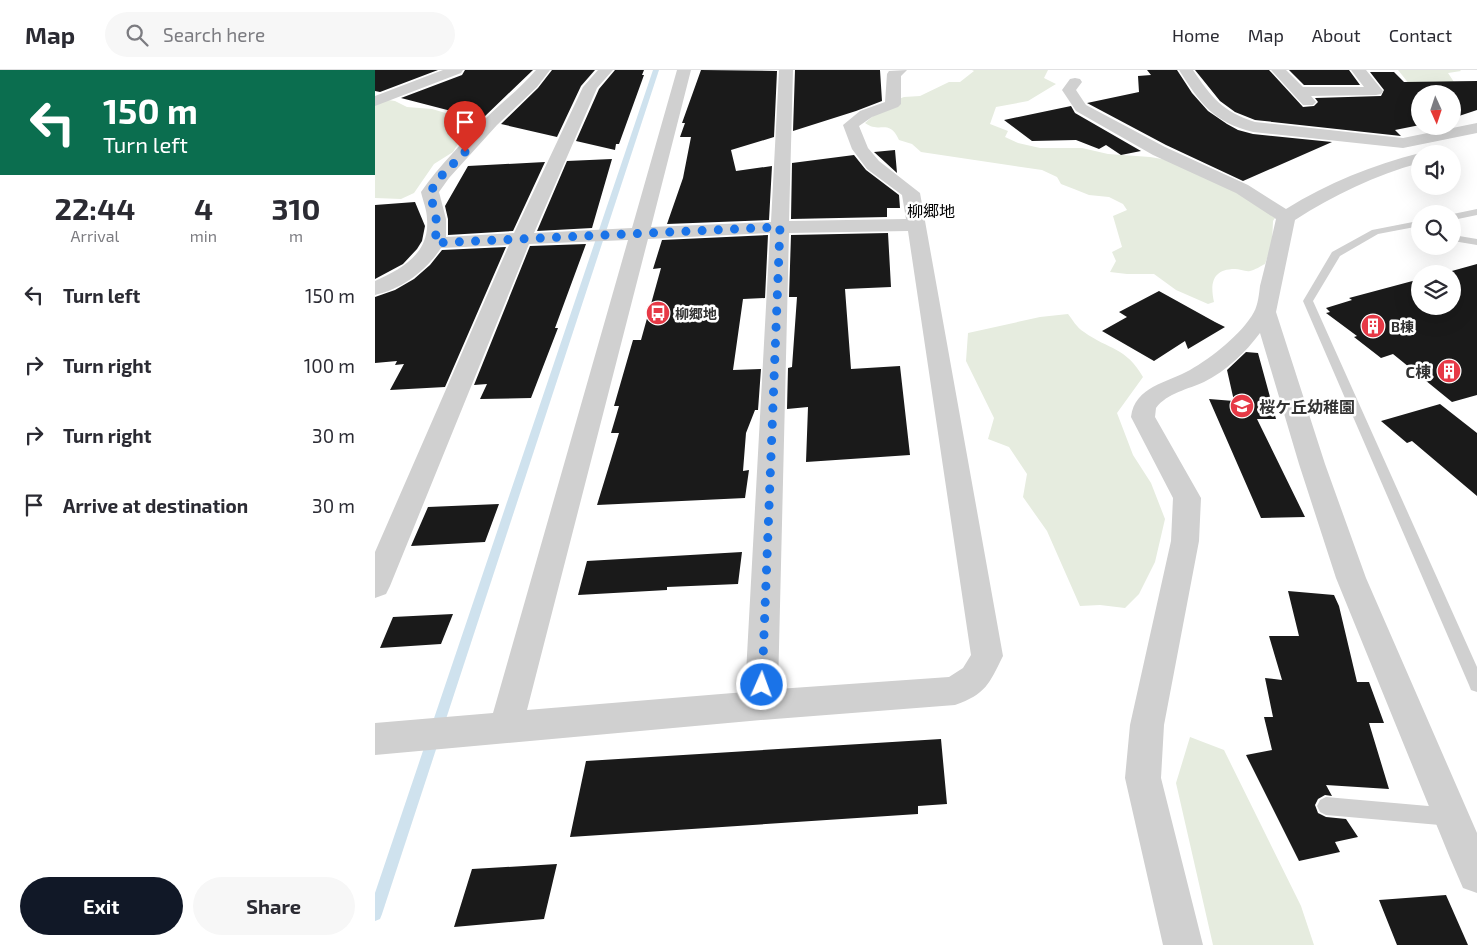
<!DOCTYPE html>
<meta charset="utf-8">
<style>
:root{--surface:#fff;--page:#f7f7f7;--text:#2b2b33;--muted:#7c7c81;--line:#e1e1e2;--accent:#111827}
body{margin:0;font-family:"Exo 2","Noto Sans JP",sans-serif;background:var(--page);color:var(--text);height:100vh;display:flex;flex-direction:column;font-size:19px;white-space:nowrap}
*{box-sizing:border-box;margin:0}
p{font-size:16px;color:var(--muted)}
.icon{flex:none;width:28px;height:28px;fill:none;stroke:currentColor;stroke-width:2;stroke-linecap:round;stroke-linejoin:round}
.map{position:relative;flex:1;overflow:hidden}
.sheet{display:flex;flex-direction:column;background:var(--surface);width:375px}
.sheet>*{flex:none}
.guide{background:#0b6e4f;color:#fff;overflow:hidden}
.needle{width:32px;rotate:177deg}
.fabs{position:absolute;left:1036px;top:15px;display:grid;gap:10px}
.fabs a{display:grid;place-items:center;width:50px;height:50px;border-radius:50%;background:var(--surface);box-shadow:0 5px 20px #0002;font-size:25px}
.pin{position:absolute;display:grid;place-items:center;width:42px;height:42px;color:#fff;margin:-51px -21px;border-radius:50% 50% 50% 0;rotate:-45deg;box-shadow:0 0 5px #0007}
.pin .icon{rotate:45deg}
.me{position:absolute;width:55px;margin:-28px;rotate:2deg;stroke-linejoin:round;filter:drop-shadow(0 0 4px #0008)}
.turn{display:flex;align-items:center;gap:18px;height:105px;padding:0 20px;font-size:22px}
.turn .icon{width:65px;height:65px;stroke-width:2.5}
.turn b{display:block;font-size:35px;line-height:42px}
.eta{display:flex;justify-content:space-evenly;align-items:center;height:85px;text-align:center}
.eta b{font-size:30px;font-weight:700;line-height:35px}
.button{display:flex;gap:10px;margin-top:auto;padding:10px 20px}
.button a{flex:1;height:58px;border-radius:30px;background:var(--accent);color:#fff;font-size:20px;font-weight:700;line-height:58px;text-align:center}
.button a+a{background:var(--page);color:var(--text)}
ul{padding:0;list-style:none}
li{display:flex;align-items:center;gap:15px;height:70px;padding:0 20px}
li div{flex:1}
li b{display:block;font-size:19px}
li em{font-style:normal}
header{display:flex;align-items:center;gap:30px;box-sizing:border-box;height:70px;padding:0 25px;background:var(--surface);border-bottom:1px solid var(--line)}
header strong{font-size:24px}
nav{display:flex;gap:28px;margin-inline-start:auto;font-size:18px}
.search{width:350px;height:45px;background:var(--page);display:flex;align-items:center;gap:12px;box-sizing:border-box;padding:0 18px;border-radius:28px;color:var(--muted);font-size:19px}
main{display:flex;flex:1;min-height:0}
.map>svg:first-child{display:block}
.green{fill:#e6ecdf}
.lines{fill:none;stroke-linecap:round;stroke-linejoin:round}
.stream{fill:#cfe2ee;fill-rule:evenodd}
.building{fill:#1a1a1a}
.lane{fill:#d0d0d0;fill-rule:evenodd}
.street{fill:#d0d0d0;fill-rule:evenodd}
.route{stroke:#1a73e8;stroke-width:9;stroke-dasharray:0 16.2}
.labels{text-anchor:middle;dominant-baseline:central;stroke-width:5;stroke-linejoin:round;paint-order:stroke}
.far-poi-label{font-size:14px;font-weight:bold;fill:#333;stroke:#fff;text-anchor:start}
.far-quarter-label{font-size:16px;fill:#000;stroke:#fff}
.poi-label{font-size:16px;font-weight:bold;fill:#333;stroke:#fff;text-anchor:end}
</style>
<header>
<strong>Map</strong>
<div class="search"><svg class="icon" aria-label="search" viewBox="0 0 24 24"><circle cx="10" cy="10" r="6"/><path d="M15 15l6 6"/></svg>Search here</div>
<nav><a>Home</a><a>Map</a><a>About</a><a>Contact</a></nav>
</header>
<main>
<section class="sheet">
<div class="guide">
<div class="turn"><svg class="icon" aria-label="left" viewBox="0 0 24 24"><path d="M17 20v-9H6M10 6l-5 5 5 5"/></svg><div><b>150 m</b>Turn left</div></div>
</div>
<div class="eta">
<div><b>22:44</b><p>Arrival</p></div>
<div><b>4</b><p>min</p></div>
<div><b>310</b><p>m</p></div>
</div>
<ul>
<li><svg class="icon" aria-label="left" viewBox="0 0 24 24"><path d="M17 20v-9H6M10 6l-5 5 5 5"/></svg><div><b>Turn left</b></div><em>150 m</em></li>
<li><svg class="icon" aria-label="right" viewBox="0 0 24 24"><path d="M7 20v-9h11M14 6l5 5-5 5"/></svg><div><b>Turn right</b></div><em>100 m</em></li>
<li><svg class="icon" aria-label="right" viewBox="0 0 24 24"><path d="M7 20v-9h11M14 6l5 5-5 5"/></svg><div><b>Turn right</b></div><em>30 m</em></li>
<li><svg class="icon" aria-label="arrive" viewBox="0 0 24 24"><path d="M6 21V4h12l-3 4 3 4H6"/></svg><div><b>Arrive at destination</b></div><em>30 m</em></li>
</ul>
<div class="button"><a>Exit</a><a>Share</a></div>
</section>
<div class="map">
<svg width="1102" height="875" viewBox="0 0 1102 875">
<rect width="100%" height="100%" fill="#fff"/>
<!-- green -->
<path class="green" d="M597,0H673L669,8L681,14L653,31L621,37L615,54L633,61L630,67L643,73L665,78H707L733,84L775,87L793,90L864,122L900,148L898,151L897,174L890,194C886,196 880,200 875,201C871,202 864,199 860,199C837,199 835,214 839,232L833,234L801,220L779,204H752L735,202L741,191L737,182L747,177L738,146L752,140L748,134L734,127L714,125L699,119L686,114L682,107L667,100L546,82L537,74L524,70C514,48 505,64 490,53L513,33L529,27L545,26L574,12H585L599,1Z
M1023,0H1085L1086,1L1073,3L1079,12V24L1035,15Z
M0,28L20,31L32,37L57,39L74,44L81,49L92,52L94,57L78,82L59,94L39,123L26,129L0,128Z
M693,244C697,249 702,258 709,262C734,280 751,277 768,307L742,343L758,385L776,413L790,449L780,492L764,524L750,538L725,535L705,536L672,461L648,427L652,404L634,377L613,369L619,348L591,291L593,263L665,247Z
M815,667L849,680L926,836L939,875H838L801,713Z"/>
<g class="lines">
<!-- stream -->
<path class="stream" d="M278,0H284L7,844L5,849L0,851V823Z"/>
</g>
<!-- building -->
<path class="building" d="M0,0H63L5,22L0,21Z
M90,0H158L107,49L26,28L87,5Z
M177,0H220L206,16L182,67L126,54L163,18Z
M240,0H269L267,5H269L244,74H241L240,80L201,71L224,19Z
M326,0L402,1L399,67L356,80L361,101L397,96L394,150L292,154L308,108L316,67H305L310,53H307Z
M420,0H505L507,31L481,41L418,61Z
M772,0H802L817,23L833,41L852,54L863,60L878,64L957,72L868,111L791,75L712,33L764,22L763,6L776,5Z
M820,0H894L928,37L939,36L943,32L940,28L1006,26L1009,20L995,2H1019L1029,12L1102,11V40L1078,48V24H1045V55L1020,60L1026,66L880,50L860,42L845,31Z
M914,0H974L985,15H929Z
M696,36L700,43L766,81L746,85L731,75L724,79L701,70L657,71L629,50Z
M520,80L522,103L499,82Z
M479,85L491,100L524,125L525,138H512V147L416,149L417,93Z
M237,89L217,158L162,161L192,91Z
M170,92L138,161L73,165V149L70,136L93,96Z
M40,132L50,156L47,171L42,179L28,194L0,209V135Z
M513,163L516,217L470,219L476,299L525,296L535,385L431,392L433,337L412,339L413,298L417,297L422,227H414L416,165Z
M393,165L390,228L368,229L358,300L386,299L383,340H380L371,363L368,401L374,400L370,428L222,435L244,363H236L244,336H239L258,270H266L286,198L278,199L287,170Z
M211,174L180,258H183L156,328L105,329L112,314L99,315L155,176Z
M131,177L70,317L15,320L29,294L20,295L22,291L0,293V227L20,220L39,209L55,195L67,180Z
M1102,194V325L1077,332L1018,284L1006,288L979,267L982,266L951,243L955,242L951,238L977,230L974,228L1045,209V236H1078V204H1066Z
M784,221L840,252L850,257L813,279L810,271L779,291L727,261L752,247L744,242Z
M871,282L883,283L901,349H882L930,447L886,448L834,329L859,331L852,300Z
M1065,334L1102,363V426L1037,371L1032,373L1006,351Z
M124,434L110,472L36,476L53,437Z
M367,482L363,514L292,517V520L203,525L212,491Z
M913,521L959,525L964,536L982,612H994L1009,653H994L1014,719L951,715L957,726L950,725L943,729L940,735L943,743L951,747L971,749L983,767L960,772L965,782L924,791L871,685L897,680L889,647H898L890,608L907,610L894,566H924Z
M78,544L66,574L5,578L18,547Z
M566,669L572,734L543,736V744L195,767L211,691Z
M182,794L169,849L79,857L97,799Z
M1071,825L1093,875H1022L1004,830Z"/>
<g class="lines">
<!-- lane -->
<path class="lane" d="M1102,139V145L1078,150V144Z
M1043,151L1045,152V156L1003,164L965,186L938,231L1102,597V622L1096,620L1094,615L928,231L957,182L997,160Z
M1078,165L1102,169V175L1078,171Z
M951,727L1076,738L1083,741L1085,747L1083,753L1076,756L951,745L945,742L942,736L945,730Z"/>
<!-- street -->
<path class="street" d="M68,0H88L86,3L0,36V26Z
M161,0H175L162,17L122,55L74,108L64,122L71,149V167L139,163L208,17L223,0H238L222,18L159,163L257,158L302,0H316L276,157L396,152L404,0H418L414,151L531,149L527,125L492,99L477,79L468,55L485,41L510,32L512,4L514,1L532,0L526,6V34L523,37L497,47L484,56L493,78L504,91L545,123L628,586C614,614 611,624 580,635L386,650L0,685V653L118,643L253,170L154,174L15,516L11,524L0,528V482L134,175L66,178C51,201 27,219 0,225V211C27,199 55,183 52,149C52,140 48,131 46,122C64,96 88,72 110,49C127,32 146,18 161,0ZM533,161L596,585L588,598L574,607L403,619L414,163ZM395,163L370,622L152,640L273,169Z
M804,0H818C836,27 848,42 880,52L1028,68L1102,53V63L1028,78L878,62C838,52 825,33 804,0Z
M896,0H911L928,17H989L976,0H991L1008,21L1006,24L1001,25L936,26L941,32L938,35H928Z
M700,8L705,9L707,12L701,20L711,35L790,77L873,115L911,139C953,113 997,95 1045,83L1048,84H1045V93C1000,105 959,125 920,150L901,242L950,394L991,508L1102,763V823L1088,818L1075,788L961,508L924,394L885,263C871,282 851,301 829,312C814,319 792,323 781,338L780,347L826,428L824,471L789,655L786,708L828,875H788L750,708L755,655L796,471L798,428L756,347C760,316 792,313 815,300C836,288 867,264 879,242C883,235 884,224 885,216C891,193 896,171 901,149L861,123L778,85L701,41L687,20L695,9Z"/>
</g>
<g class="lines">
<!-- route -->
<path class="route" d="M90,82L68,104L55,122L62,153L60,173L405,157L387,615"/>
</g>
<!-- icons -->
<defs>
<g id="bus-disc" transform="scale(1.25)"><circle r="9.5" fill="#e63946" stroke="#fff"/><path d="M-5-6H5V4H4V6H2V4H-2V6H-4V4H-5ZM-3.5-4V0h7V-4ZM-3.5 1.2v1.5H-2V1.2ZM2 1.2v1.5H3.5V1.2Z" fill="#fff"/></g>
<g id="building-disc" transform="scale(1.25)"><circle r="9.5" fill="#e63946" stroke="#fff"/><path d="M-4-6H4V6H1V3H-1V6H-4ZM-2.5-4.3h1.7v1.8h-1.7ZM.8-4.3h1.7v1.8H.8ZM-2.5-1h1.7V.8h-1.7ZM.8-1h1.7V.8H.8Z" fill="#fff"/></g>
<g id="school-disc" transform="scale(1.25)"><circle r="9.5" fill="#e63946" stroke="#fff"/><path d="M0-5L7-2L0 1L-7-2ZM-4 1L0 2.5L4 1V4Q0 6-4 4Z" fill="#fff"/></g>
</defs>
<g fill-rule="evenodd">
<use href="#bus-disc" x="283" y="243"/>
<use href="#building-disc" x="998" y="256"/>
<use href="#building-disc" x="1074" y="301"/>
<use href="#school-disc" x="867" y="336"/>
</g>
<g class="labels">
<!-- far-poi labels -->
<g class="far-poi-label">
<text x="300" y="243">柳郷地</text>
<text x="1016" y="256">B棟</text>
</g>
<!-- far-quarter labels -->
<g class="far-quarter-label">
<text x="556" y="140">柳郷地</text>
</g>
<!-- poi labels -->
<g class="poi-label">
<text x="1056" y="301">C棟</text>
<text x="884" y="336" text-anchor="start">桜ケ丘幼稚園</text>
</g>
</g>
</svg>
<div class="fabs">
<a><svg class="needle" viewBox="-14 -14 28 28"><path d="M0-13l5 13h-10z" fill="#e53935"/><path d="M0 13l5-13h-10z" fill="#7c7c81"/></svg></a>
<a><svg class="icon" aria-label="sound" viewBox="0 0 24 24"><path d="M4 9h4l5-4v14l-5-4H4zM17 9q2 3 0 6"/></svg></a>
<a><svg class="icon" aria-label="search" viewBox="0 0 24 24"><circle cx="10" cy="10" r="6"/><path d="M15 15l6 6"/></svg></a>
<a><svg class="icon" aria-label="layers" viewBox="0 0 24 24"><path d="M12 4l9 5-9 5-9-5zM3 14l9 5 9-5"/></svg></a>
</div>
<div class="pin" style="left:90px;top:82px;background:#d93025"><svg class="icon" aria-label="arrive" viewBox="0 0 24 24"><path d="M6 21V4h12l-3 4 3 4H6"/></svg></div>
<svg class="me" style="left:387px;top:615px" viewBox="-20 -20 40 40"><circle r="17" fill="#1a73e8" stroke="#fff" stroke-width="3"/><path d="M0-11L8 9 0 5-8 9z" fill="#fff"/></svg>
</div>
</main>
